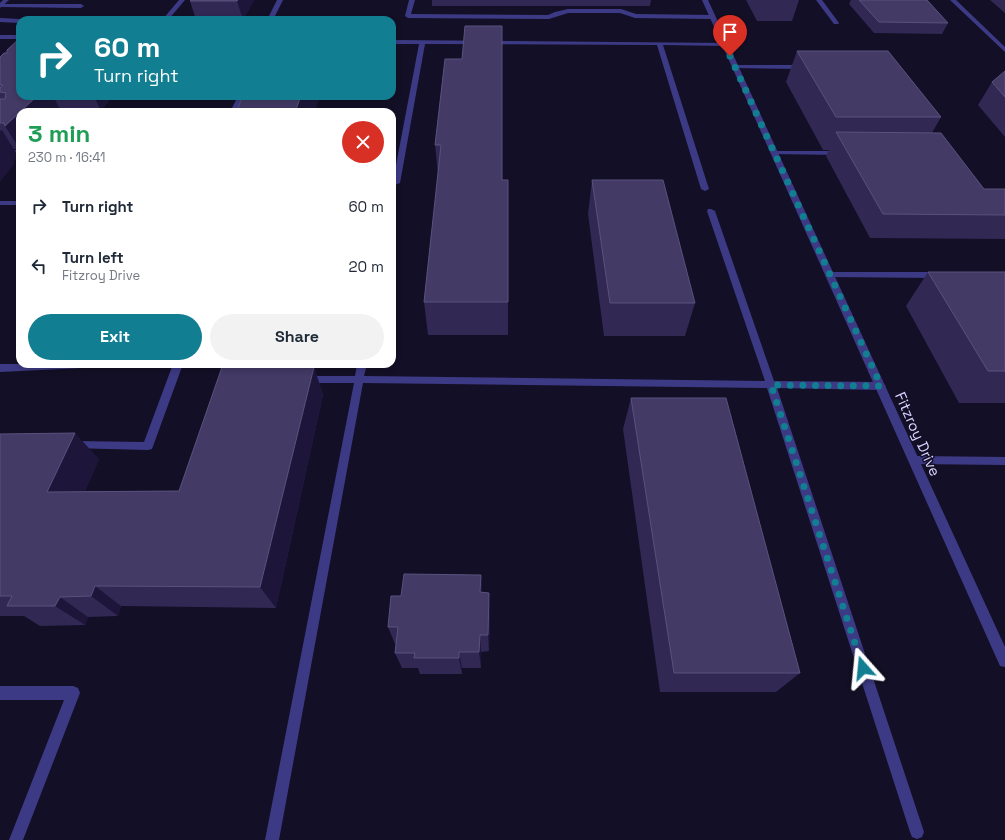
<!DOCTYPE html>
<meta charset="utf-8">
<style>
:root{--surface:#fff;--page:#f2f2f3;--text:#1f2937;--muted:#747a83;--accent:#117e91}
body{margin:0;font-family:"Space Grotesk",sans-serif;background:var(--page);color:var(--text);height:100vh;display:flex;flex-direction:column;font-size:15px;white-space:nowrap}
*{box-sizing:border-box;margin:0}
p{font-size:13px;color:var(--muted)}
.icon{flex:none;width:22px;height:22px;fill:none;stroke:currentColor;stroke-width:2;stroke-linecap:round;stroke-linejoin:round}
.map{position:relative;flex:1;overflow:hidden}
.sheet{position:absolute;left:16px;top:108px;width:380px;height:260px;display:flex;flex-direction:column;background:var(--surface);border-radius:12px;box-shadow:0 2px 6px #0003}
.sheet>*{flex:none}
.guide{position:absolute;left:16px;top:16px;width:380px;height:84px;border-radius:12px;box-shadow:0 2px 6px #0003;background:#117e91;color:#fff;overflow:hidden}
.pin{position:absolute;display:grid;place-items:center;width:34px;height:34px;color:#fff;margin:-41px -17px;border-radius:50% 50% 50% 0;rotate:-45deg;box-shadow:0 0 4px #0007}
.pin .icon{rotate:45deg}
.me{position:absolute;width:44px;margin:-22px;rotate:342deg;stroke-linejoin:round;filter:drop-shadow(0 0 3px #0008)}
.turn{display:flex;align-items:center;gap:14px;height:84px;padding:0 12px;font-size:18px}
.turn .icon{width:52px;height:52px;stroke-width:2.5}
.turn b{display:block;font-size:28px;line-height:34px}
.round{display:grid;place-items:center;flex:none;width:42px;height:42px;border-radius:21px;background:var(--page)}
.head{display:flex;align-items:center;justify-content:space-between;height:68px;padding:0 12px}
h1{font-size:24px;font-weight:800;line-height:30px;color:#1e9e55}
.primary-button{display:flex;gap:8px;margin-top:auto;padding:8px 12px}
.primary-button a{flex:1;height:46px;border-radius:24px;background:var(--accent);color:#fff;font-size:16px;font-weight:800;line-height:46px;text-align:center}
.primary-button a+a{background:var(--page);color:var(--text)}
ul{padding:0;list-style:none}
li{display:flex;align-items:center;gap:12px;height:60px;padding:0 12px}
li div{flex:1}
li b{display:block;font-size:15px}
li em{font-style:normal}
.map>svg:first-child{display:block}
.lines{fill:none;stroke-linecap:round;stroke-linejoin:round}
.service{fill:#3d3a85;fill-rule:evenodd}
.minor{fill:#3d3a85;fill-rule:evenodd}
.wall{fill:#312854}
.shaded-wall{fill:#1d163a}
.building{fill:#433a66;stroke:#5a527e}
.route{stroke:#117e91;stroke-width:7;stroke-dasharray:0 12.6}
.labels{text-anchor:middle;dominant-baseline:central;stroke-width:3;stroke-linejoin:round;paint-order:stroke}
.street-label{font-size:15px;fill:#d9d4ff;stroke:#130f26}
</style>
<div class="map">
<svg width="1005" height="840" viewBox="0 0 1005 840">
<rect width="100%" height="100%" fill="#130f26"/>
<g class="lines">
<!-- service -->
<path class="service" d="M179,0H185L168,20H162Z
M277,0H283L273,20H267Z
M409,0H415L411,14L548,15L555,12L568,9H621L636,14L712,15L715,17L712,19L635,18L620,13H568L549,19L408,18L405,16Z
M816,0H822L839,23L838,24H834Z
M0,4H81L84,6L81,8L1,7Z
M0,18L20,19L22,20H20V23L0,22Z
M0,35H20V39H0Z
M392,40L727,43V45L725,46L663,45L709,189L705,191L701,189L657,45L425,44L400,183L392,186L419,44H392Z
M735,65H805L808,67L805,69L733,68V66Z
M238,96H244L236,112H230Z
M0,150H20V154H0Z
M774,151H841L844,153L841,155L772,154L771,153Z
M0,201H20V205H0Z
M708,209H711L715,211L774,381L881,382L886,386L881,390L777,388L924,832L922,837L917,839L912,837L910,832L767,388L363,383L279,840H265L354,383H304L301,382L299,379L301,376H355L357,364H367L364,376L765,381L707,211Z
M829,272H939L943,275L939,278L826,277L825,275Z
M0,364H109L104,367L0,372Z
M173,364H183L152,449L148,450L70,448L69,445L70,442L74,441L144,442Z
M914,456L1005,457V465L914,464L910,463L909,460L910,457Z
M0,686H73L78,688L80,693L23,840H9L64,700H0Z"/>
<!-- minor -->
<path class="minor" d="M3,0H9L0,8V3Z
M702,0H708L1005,647V667L1000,666Z
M950,0H956L1005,47V52Z"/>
</g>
<!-- wall -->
<path class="wall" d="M254,0L243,20H196L190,1Z
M432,0H651L650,6H432Z
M746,0H799L792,21H757Z
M851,0H927L948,23L942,34L874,33L849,4Z
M990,0H1005V13Z
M797,51L941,117L932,133L984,189H1005V239L870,238L826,156L829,150H823L786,82Z
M0,57L20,96H112L101,111H61L20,112V150L19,149H14L18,156L13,161L14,164L0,181Z
M445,59L502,180L508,302V335H428L424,302L438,174L435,145Z
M1005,71V137L978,105L992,82Z
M592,180L695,303L685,336H604L588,214Z
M928,272H1005V403H959L906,306Z
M314,367L323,395L276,608L121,606L118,616L88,617L85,625L40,626L24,616H0V434L99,459L85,491H179Z
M631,398L800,673L776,692H660L623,429Z
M481,575L482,592L490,611L489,651L481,652V668H462V674H420L418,668H402L395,653L396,644H395L388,627L401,596Z"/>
<!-- shaded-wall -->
<path class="shaded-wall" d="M238,0H254L243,20L237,1Z
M37,96H53L61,111L60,112H20V150L5,126Z
M94,96H112L101,111Z
M301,96H320L315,112H295Z
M2,130L18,156L13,161L14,164L0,181V131Z
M314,367L323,395L276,608L260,587Z
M75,433L99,459L74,516L47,492Z
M481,575L482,594L480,592Z
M95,586L121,606L118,616L91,596Z
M489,593L490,611L489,651L488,635Z
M60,597L88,617L85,625L55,606Z
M480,635L481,652V668L479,652Z
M459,652L462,668V674L459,658Z"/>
<!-- building -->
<path class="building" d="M191,0H238L237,1H190Z
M859,0H927L948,23L879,22Z
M57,19H142L141,20H56Z
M465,26H502V180H508V302H424L441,145H435L445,59H462Z
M20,38V96H37L5,126L4,123H0V99H5L6,93L0,92V88L3,85H0V57L4,53H7V50Z
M797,51H888L941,117H836Z
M1005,71V97L992,82Z
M243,96H301L295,112H236Z
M836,132L941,133L984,189H1005V215L883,214Z
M592,180H663L695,303H610Z
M928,272H1005V371H988Z
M222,367H314L260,587L95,586L91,596L60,597L55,606H7L12,596H0V434L75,433L47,492L179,491Z
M631,398H726L800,673H674Z
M404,574L481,575L480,592L489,593L488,635H480L479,652H459V658H414L415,653H395L398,627H388L391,596H401Z"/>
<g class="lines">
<!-- route -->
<path class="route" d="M730,56L881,386L771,385L863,668"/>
</g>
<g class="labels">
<!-- street labels -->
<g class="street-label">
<text transform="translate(918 434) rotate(66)">Fitzroy Drive</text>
</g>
</g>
</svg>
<div class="pin" style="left:730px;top:56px;background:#d93025"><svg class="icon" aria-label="arrive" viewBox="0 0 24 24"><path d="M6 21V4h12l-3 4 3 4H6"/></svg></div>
<svg class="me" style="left:863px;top:668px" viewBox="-20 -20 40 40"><path d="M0-17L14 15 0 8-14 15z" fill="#117e91" stroke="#fff" stroke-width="4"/></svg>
<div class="guide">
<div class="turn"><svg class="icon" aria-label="right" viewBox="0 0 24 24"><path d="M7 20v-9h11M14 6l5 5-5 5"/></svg><div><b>60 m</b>Turn right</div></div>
</div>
<section class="sheet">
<div class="head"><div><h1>3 min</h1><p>230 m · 16:41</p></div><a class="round" style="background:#d93025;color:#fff"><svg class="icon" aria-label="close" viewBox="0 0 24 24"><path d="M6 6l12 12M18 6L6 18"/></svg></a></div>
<ul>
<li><svg class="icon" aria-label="right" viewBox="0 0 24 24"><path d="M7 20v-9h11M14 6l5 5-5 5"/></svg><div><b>Turn right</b></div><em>60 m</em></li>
<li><svg class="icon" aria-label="left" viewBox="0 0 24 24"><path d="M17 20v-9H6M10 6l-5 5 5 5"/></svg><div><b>Turn left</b><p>Fitzroy Drive</p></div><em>20 m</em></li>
</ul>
<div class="primary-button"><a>Exit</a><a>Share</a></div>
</section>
</div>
